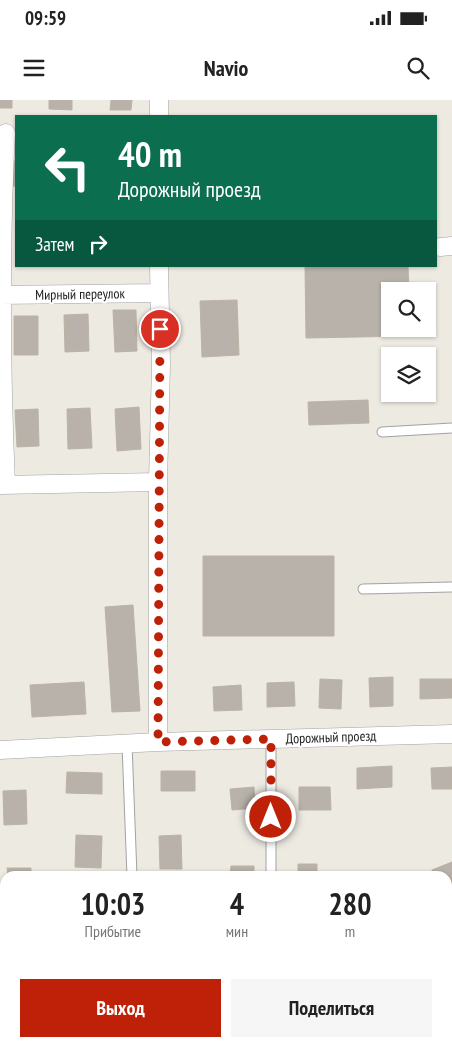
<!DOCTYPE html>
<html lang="ru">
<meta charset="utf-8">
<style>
:root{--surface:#fff;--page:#f6f6f6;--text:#222;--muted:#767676;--accent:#be2108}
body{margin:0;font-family:"PT Sans Narrow",sans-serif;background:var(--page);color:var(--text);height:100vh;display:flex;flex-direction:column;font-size:19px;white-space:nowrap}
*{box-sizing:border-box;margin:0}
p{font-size:16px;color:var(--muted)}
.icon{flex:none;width:28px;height:28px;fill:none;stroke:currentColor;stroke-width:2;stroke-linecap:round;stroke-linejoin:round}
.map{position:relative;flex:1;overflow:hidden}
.drawer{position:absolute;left:0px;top:771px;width:452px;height:176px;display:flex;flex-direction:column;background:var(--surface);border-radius:15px 15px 0 0;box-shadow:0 1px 4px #0004}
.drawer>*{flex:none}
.hud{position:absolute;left:15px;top:15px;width:422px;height:152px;border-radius:0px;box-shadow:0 1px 4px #0004;background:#0b6e4f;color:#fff;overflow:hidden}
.controls{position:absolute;left:381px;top:182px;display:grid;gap:10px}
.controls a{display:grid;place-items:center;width:55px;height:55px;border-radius:0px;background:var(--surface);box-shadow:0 1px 4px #0004;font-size:25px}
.pin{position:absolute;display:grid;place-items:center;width:42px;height:42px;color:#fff;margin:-21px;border:2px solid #fff;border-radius:50%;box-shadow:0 1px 5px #0007}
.me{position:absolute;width:55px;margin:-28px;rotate:0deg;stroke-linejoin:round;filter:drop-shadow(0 0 4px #0008)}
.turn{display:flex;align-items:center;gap:18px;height:105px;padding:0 20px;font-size:22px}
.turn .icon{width:65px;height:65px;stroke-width:2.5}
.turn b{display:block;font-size:35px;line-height:42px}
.then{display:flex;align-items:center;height:48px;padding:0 20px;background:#0003;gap:10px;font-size:19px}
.eta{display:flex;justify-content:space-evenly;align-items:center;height:85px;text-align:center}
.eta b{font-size:30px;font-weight:600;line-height:35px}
.cta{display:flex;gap:10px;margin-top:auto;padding:10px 20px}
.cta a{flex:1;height:58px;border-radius:0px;background:var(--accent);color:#fff;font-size:20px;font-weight:600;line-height:58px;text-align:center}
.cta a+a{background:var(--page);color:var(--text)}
.status{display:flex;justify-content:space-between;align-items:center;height:35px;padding:0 25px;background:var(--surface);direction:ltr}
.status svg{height:14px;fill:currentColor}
header{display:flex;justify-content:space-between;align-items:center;height:65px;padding:0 20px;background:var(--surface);font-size:22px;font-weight:600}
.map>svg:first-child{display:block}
.building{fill:#b8b2aa;stroke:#bdb2a4}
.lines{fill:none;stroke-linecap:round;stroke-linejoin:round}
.service-casing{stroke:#a2a2a2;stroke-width:11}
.minor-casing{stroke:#a2a2a2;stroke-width:19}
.secondary-casing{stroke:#536b09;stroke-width:27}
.service{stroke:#fff;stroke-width:9}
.minor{stroke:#fff;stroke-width:18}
.secondary{stroke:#eaf6b5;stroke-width:25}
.route{stroke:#be2108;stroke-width:9;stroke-dasharray:0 16.2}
.labels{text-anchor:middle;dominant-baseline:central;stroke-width:4;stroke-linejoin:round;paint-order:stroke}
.street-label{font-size:14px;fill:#1b1b1b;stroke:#fff}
</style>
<div class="status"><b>09:59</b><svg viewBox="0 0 49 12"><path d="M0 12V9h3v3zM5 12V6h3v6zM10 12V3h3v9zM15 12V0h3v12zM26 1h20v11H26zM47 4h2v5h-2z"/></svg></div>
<header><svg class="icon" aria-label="menu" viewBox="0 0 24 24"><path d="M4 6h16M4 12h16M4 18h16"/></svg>Navio<svg class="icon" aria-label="search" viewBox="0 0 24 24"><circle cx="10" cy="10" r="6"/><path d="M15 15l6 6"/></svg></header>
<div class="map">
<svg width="452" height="947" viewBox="0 0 452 947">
<rect width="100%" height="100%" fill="#eceae1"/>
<!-- building -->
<path class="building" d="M0,0H12V8H0Z
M49,0H72V10L49,9Z
M111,0H132L131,10H110Z
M11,61H16V86H11Z
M305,166H408L409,191H390V229H409V236L306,238Z
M237,200L239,255L202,257L200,201Z
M113,210H136L137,251L115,252Z
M88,214L89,251L65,252L64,215Z
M14,216H38V255H14Z
M368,300L369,323L309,325L308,302Z
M139,307L141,349L117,351L115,309Z
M90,308L92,348L68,349L67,309Z
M38,309L39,346L17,347L15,310Z
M203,456H334V536H203Z
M133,505L140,611L112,612L105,507Z
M393,577V606L370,607L369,578Z
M320,579L342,580L341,609L319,608Z
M420,579H452V598L420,599Z
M84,582L86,614L32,617L30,585Z
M294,582L295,606L267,607V583Z
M241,585L242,610L214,611L213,587Z
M392,666V687L357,689V668Z
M452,667V689H432L431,668Z
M161,671H195V691H161Z
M67,672L102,673V694L66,693Z
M254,687L255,708L232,710L230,689Z
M299,687H330L331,710H299Z
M26,690L27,724L4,725L3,691Z
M76,735L102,736L101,768L75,767Z
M181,735L182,769H160L159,736Z
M452,762V783L448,785V776H434L432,770Z
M298,764H317V776H298Z
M231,766H254V776H230Z
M7,768H31V776H8Z"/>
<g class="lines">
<!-- service casing -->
<g class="service-casing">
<path id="service" d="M382,332L452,328
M363,489L452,487
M127,644L132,776
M271,776V639"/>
</g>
<!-- minor casing -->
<g class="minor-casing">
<path id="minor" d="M159,0V16
M6,33C0,150 1,268 6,385
M440,147L452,146
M0,195L159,193
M0,385L158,382
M158,642V382L161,265L159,166
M0,650L158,642L452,634"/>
</g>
<!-- secondary casing -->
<g class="secondary-casing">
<path id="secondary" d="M448,848L452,846
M177,947L189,942"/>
</g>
<!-- service -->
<use href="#service" class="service"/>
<!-- minor -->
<use href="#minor" class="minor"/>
<!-- secondary -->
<use href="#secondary" class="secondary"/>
</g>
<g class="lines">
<!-- route -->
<path class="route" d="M160,229L158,642L271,639V717"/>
</g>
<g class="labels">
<!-- street labels -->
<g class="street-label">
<text transform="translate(80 194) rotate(-1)">Мирный переулок</text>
<text transform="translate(331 637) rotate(-2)">Дорожный проезд</text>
</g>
</g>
</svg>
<div class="controls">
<a><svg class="icon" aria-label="search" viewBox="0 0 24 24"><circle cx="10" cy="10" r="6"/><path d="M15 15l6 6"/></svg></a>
<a><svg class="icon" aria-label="layers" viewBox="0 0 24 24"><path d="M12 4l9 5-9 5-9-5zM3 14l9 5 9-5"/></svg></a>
</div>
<div class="pin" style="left:160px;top:229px;background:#d93025"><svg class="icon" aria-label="arrive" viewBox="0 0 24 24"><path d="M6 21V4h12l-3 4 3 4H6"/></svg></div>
<svg class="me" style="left:271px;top:717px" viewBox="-20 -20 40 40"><circle r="17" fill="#be2108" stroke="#fff" stroke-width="3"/><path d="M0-11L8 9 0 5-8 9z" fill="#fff"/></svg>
<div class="hud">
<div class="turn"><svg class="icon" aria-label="left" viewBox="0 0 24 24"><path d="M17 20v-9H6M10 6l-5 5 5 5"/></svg><div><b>40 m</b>Дорожный проезд</div></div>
<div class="then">Затем<svg class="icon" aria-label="right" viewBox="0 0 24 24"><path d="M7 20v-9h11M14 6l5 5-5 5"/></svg></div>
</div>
<section class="drawer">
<div class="eta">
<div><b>10:03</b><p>Прибытие</p></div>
<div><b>4</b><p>мин</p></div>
<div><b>280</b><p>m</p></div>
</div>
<div class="cta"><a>Выход</a><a>Поделиться</a></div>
</section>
</div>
